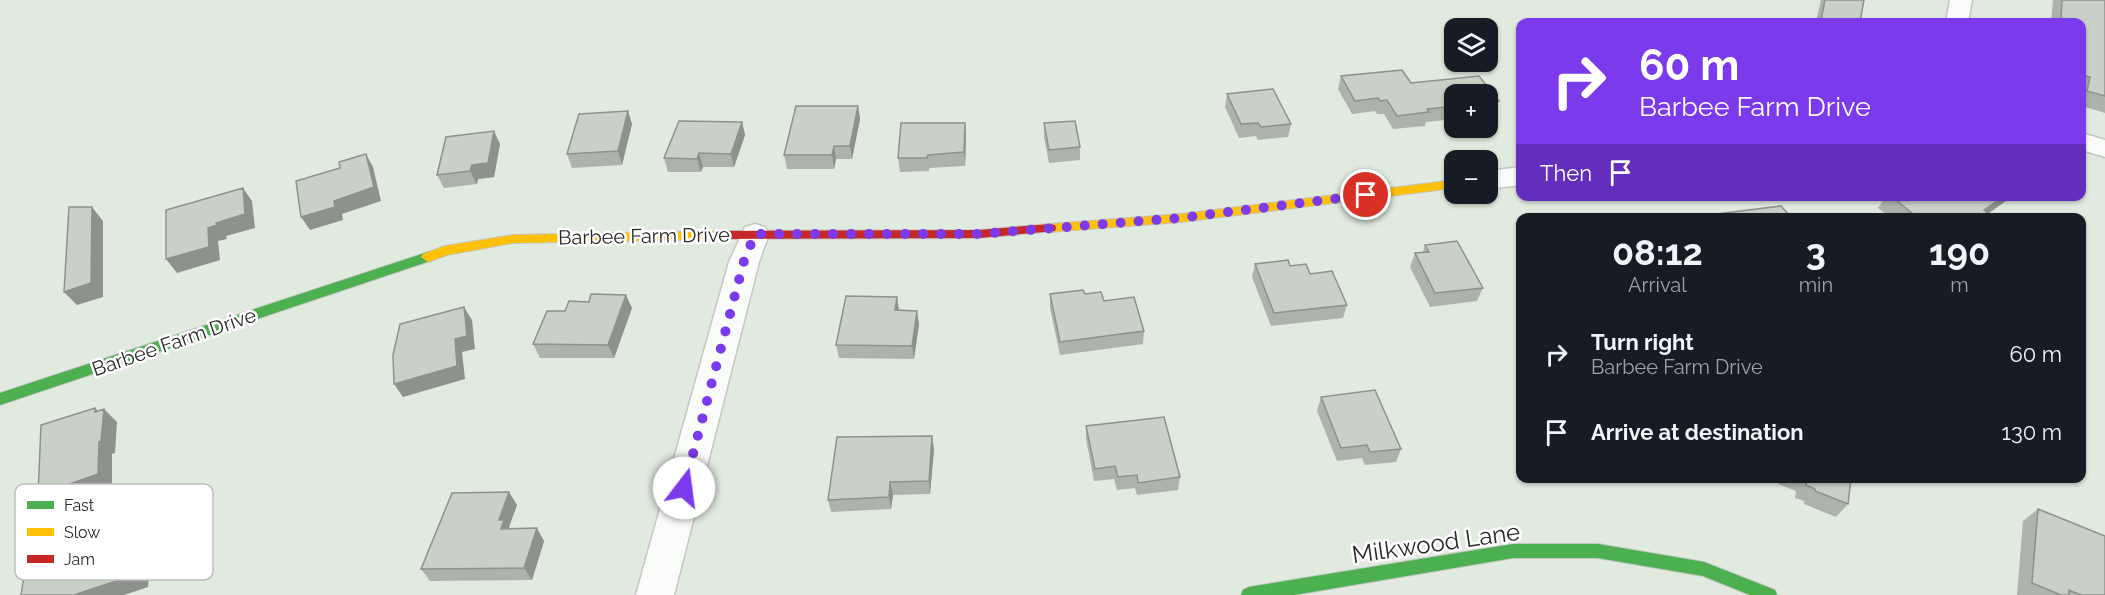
<!DOCTYPE html>
<meta charset="utf-8">
<style>
:root{--surface:#171b24;--page:#242831;--text:#f1f3f6;--muted:#9ea1a6}
body{margin:0;font-family:Raleway,sans-serif;background:var(--page);color:var(--text);height:100vh;display:flex;flex-direction:column;font-size:22px;white-space:nowrap}
*{box-sizing:border-box;margin:0}
p{font-size:20px;color:var(--muted)}
.icon{flex:none;width:33px;height:33px;fill:none;stroke:currentColor;stroke-width:2;stroke-linecap:round;stroke-linejoin:round}
.map{position:relative;flex:1;overflow:hidden}
.side{position:absolute;left:1516px;top:213px;width:570px;height:270px;display:flex;flex-direction:column;background:var(--surface);border-radius:12px;box-shadow:0 2px 4px #0004}
.side>*{flex:none}
.top-card{position:absolute;left:1516px;top:18px;width:570px;height:183px;border-radius:12px;box-shadow:0 2px 4px #0004;background:#7c3aed;color:#fff;overflow:hidden}
.tools{position:absolute;left:1444px;top:18px;display:grid;gap:12px}
.tools a{display:grid;place-items:center;width:54px;height:54px;border-radius:12px;background:var(--surface);box-shadow:0 2px 4px #0004;font-size:30px}
.pin{position:absolute;display:grid;place-items:center;width:51px;height:51px;color:#fff;margin:-26px;border:3px solid #fff;border-radius:50%;box-shadow:0 2px 6px #0007}
.me{position:absolute;width:66px;margin:-33px;rotate:15deg;stroke-linejoin:round;filter:drop-shadow(0 0 4px #0008)}
.turn{display:flex;align-items:center;gap:21px;height:126px;padding:0 24px;font-size:27px}
.turn .icon{width:78px;height:78px;stroke-width:2.5}
.turn b{display:block;font-size:42px;line-height:51px}
.then{display:flex;align-items:center;height:57px;padding:0 24px;background:#0003;gap:12px;font-size:22px}
.eta{display:flex;justify-content:space-evenly;align-items:center;height:102px;text-align:center}
.eta b{font-size:36px;font-weight:700;line-height:42px}
ul{padding:0;list-style:none}
li{display:flex;align-items:center;gap:18px;height:78px;padding:0 24px}
li div{flex:1}
li b{display:block;font-size:22px}
li em{font-style:normal}
.map>svg:first-child{display:block}
.lines{fill:none;stroke-linecap:round;stroke-linejoin:round}
.street-casing{stroke:#c5c6c4;stroke-width:3}
.fast-casing{stroke:#c5c6c4;stroke-width:2}
.slow-casing{stroke:#c5c6c4;stroke-width:2}
.jam-casing{stroke:#c5c6c4;stroke-width:2}
.street{fill:#fafcfa;fill-rule:evenodd}
.fast{fill:#4caf50;fill-rule:evenodd}
.slow{fill:#ffc107;fill-rule:evenodd}
.jam{fill:#c62828;fill-rule:evenodd}
.wall{fill:#adb3ac}
.shaded-wall{fill:#8d928c}
.building{fill:#c9d0c8;stroke:#8d928c;stroke-width:1.5}
.route{stroke:#7c3aed;stroke-width:10;stroke-dasharray:0 18}
.labels{text-anchor:middle;dominant-baseline:central;stroke-width:5;stroke-linejoin:round;paint-order:stroke}
.street-label{font-size:20px;fill:#2a2a2a;stroke:#fff}
.near-street-label{font-size:24px;fill:#2a2a2a;stroke:#fff}
.key{fill:#fff;stroke:#bfbfbf;stroke-width:1.5}
.key-label{font-size:16px;fill:#2a2a2a}
</style>
<div class="map">
<svg width="2105" height="595" viewBox="0 0 2105 595">
<rect width="100%" height="100%" fill="#e0eadf"/>
<g class="lines">
<!-- street casing -->
<g class="street-casing">
<path id="street" d="M1950,0H1972L1968,22H1946Z
M2082,133L2105,140V157L2082,150Z
M1521,167V185L1488,189V171Z
M755,224L765,227L769,234L759,262L674,595H636L729,262L745,227Z"/>
</g>
<!-- fast casing -->
<g class="fast-casing">
<path id="fast" d="M428,252L435,257L433,260L0,405V393Z
M1513,544H1598L1704,562L1775,590L1777,595H1750L1703,576L1598,558H1513L1294,595H1241L1243,590L1249,587Z"/>
</g>
<!-- slow casing -->
<g class="slow-casing">
<path id="slow" d="M1455,180V188L1181,222L1050,232L1044,228L1050,224L1181,214Z
M725,231L731,235L725,239L513,243L447,255L428,262L421,257L423,254L445,246L513,235Z"/>
</g>
<!-- jam casing -->
<g class="jam-casing">
<path id="jam" d="M1050,224L1055,225L1056,228L1055,231L979,238L725,239L719,235L725,231L979,230Z"/>
</g>
<!-- street -->
<use href="#street" class="street"/>
<!-- fast -->
<use href="#fast" class="fast"/>
<!-- slow -->
<use href="#slow" class="slow"/>
<!-- jam -->
<use href="#jam" class="jam"/>
</g>
<!-- wall -->
<path class="wall" d="M1821,0H1864L1860,22H1816Z
M2053,0H2105V113L2082,106V22H2051Z
M1402,70L1411,83L1479,76L1499,101L1494,114L1488,115V94H1455V119L1426,122L1425,126L1393,129L1384,114H1377L1375,111L1352,114L1338,89L1341,76Z
M1227,94L1291,124L1288,137L1258,140L1256,136L1239,138L1225,107Z
M858,106L860,119L852,159H836L834,169H787L784,155Z
M742,122L745,135L734,167H703L701,172H668L664,158Z
M965,123L966,136L965,166L929,168V171L900,172L898,158Z
M1044,123L1080,147V160L1049,163L1044,137Z
M632,124L622,165L572,168L567,154Z
M500,144L494,177L478,179L477,184L444,188L437,175Z
M1886,196H2013L1988,213L1994,218H1891L1878,208Z
M1425,245L1483,288L1477,301L1430,307L1410,267L1415,253L1423,252Z
M1255,264L1290,266L1310,274L1347,305L1343,318L1271,326L1252,277Z
M1050,294H1085L1104,301L1144,331L1143,344L1060,355L1050,308Z
M632,308L614,358H540L533,344L565,311Z
M899,310L919,324L914,359L839,358L836,345Z
M1321,397L1401,449L1396,462L1365,465L1362,458L1337,461L1317,411Z
M1086,426L1180,477L1178,490L1137,495L1135,488L1117,490L1114,479L1094,481L1086,439Z
M934,449L930,494L893,495L891,509L831,512L828,500Z
M1779,478H1851L1848,504L1836,517L1804,504V501L1795,498L1796,491L1778,484Z
M517,505L509,527L510,529L544,541L532,580L430,581L421,569Z
M2038,509L2105,595H2017L2023,521Z"/>
<!-- shaded-wall -->
<path class="shaded-wall" d="M858,106L860,119L852,159L850,146Z
M628,111L632,124L622,165L618,151Z
M742,122L745,135L734,167L731,154Z
M965,123L966,136L965,166L964,152Z
M494,131L500,144L494,177L478,179L477,184L470,171L472,165Z
M834,146L836,159L834,169L832,155Z
M699,153L703,167L701,172L697,159Z
M366,154L373,167L381,201L342,214L343,220L310,230L301,217L334,201Z
M243,188L252,201L255,228L226,236L227,239L218,241L220,260L177,273L166,259L208,228Z
M2004,196H2013L1982,218L1984,210Z
M92,207L103,221V297L77,305L64,292Z
M626,295L632,308L614,358L608,345Z
M897,297L899,310L897,324L895,310Z
M464,307L472,320L475,349L462,352L465,379L403,397L394,384L455,339Z
M917,311L919,324L914,359L912,346Z
M95,408L103,416L104,409L117,422L115,453L112,454V487L53,508L38,495L95,412Z
M932,436L934,449L930,494L929,481Z
M890,482L893,495L891,509L889,497Z
M509,492L517,505L509,527L512,532L501,529L499,520Z
M140,516L153,529L148,587L124,595H74Z
M537,528L544,541L532,580L524,568Z"/>
<!-- building -->
<path class="building" d="M1825,0H1864L1860,22H1833L1821,20Z
M2062,0H2105V96L2087,91L2090,77L2082,75V22H2076L2061,19Z
M1402,70L1411,83L1479,76L1499,101L1488,102V94H1455V106L1427,109L1429,112L1397,116L1387,100L1380,101L1378,98L1355,101L1341,76Z
M1273,89L1291,124L1261,127L1258,123L1241,124L1227,94Z
M796,106H858L850,146H834L832,155H784Z
M628,111L618,151L567,154L579,114Z
M679,121L742,122L731,154L699,153L697,159L664,158Z
M1075,121L1080,147L1049,150L1044,123Z
M901,123H965L964,152L928,155L927,158H898Z
M494,131L488,163L472,165L470,171L437,175L446,137Z
M366,154L374,187L334,201L335,207L301,217L296,181L340,168L339,162Z
M243,188L245,214L216,223L217,225L208,228L209,247L166,259V210Z
M1891,196H2004L1984,210L1994,218H1918Z
M1781,206L1792,218H1711L1708,215Z
M69,207H92L91,283L64,292Z
M1457,241L1483,288L1435,293L1415,253L1429,252L1425,245Z
M1288,260L1290,266L1306,264L1310,274L1332,271L1347,305L1274,313L1255,264Z
M1083,290L1085,294L1101,292L1104,301L1134,297L1144,331L1060,342L1050,294Z
M591,294L626,295L608,345L533,344L547,311H565L569,301L589,302Z
M846,296L897,297L895,310L917,311L912,346L836,345Z
M464,307L467,336L455,339L457,366L394,384L393,355L400,324Z
M1375,390L1401,449L1370,452L1367,445L1341,448L1321,397Z
M95,408V412L104,409L101,441L99,442L98,474L38,495L41,425Z
M1164,417L1180,477L1138,483L1137,475L1118,477L1115,466L1095,469L1086,426Z
M932,436L929,481L890,482L889,497L828,500L837,437Z
M1807,478H1851L1848,504L1815,491V489L1806,485Z
M509,492L499,520H504L501,529L537,528L524,568L421,569L452,493Z
M2038,509L2105,536V595H2081L2069,590V595H2061L2032,583Z
M140,516L134,575L74,595H21L28,551Z"/>
<g class="lines">
<!-- route -->
<path class="route" d="M684,488L744,261L755,234H979L1180,218L1366,195"/>
</g>
<g class="labels">
<!-- street labels -->
<g class="street-label">
<text transform="translate(644 236) rotate(-1)">Barbee Farm Drive</text>
<text transform="translate(174 342) rotate(-19)">Barbee Farm Drive</text>
</g>
<!-- near-street labels -->
<g class="near-street-label">
<text transform="translate(1436 543) rotate(-8)">Milkwood Lane</text>
</g>
</g>
<!-- legend -->
<rect x="15" y="484" width="198" height="96" rx="9" class="key"/>
<rect x="27" y="501" width="27" height="8" fill="#4caf50"/>
<rect x="27" y="528" width="27" height="8" fill="#ffc107"/>
<rect x="27" y="555" width="27" height="8" fill="#c62828"/>
<g class="key-label">
<text x="64" y="511">Fast</text>
<text x="64" y="538">Slow</text>
<text x="64" y="565">Jam</text>
</g>
</svg>
<div class="tools">
<a><svg class="icon" aria-label="layers" viewBox="0 0 24 24"><path d="M12 4l9 5-9 5-9-5zM3 14l9 5 9-5"/></svg></a>
<a>+</a>
<a>−</a>
</div>
<div class="pin" style="left:1366px;top:195px;background:#d93025"><svg class="icon" aria-label="arrive" viewBox="0 0 24 24"><path d="M6 21V4h12l-3 4 3 4H6"/></svg></div>
<svg class="me" style="left:684px;top:488px" viewBox="-20 -20 40 40"><circle r="19" fill="#fff"/><path d="M0-13L10 11 0 6-10 11z" fill="#7c3aed"/></svg>
<div class="top-card">
<div class="turn"><svg class="icon" aria-label="right" viewBox="0 0 24 24"><path d="M7 20v-9h11M14 6l5 5-5 5"/></svg><div><b>60 m</b>Barbee Farm Drive</div></div>
<div class="then">Then<svg class="icon" aria-label="arrive" viewBox="0 0 24 24"><path d="M6 21V4h12l-3 4 3 4H6"/></svg></div>
</div>
<section class="side">
<div class="eta">
<div><b>08:12</b><p>Arrival</p></div>
<div><b>3</b><p>min</p></div>
<div><b>190</b><p>m</p></div>
</div>
<ul>
<li><svg class="icon" aria-label="right" viewBox="0 0 24 24"><path d="M7 20v-9h11M14 6l5 5-5 5"/></svg><div><b>Turn right</b><p>Barbee Farm Drive</p></div><em>60 m</em></li>
<li><svg class="icon" aria-label="arrive" viewBox="0 0 24 24"><path d="M6 21V4h12l-3 4 3 4H6"/></svg><div><b>Arrive at destination</b></div><em>130 m</em></li>
</ul>
</section>
</div>
